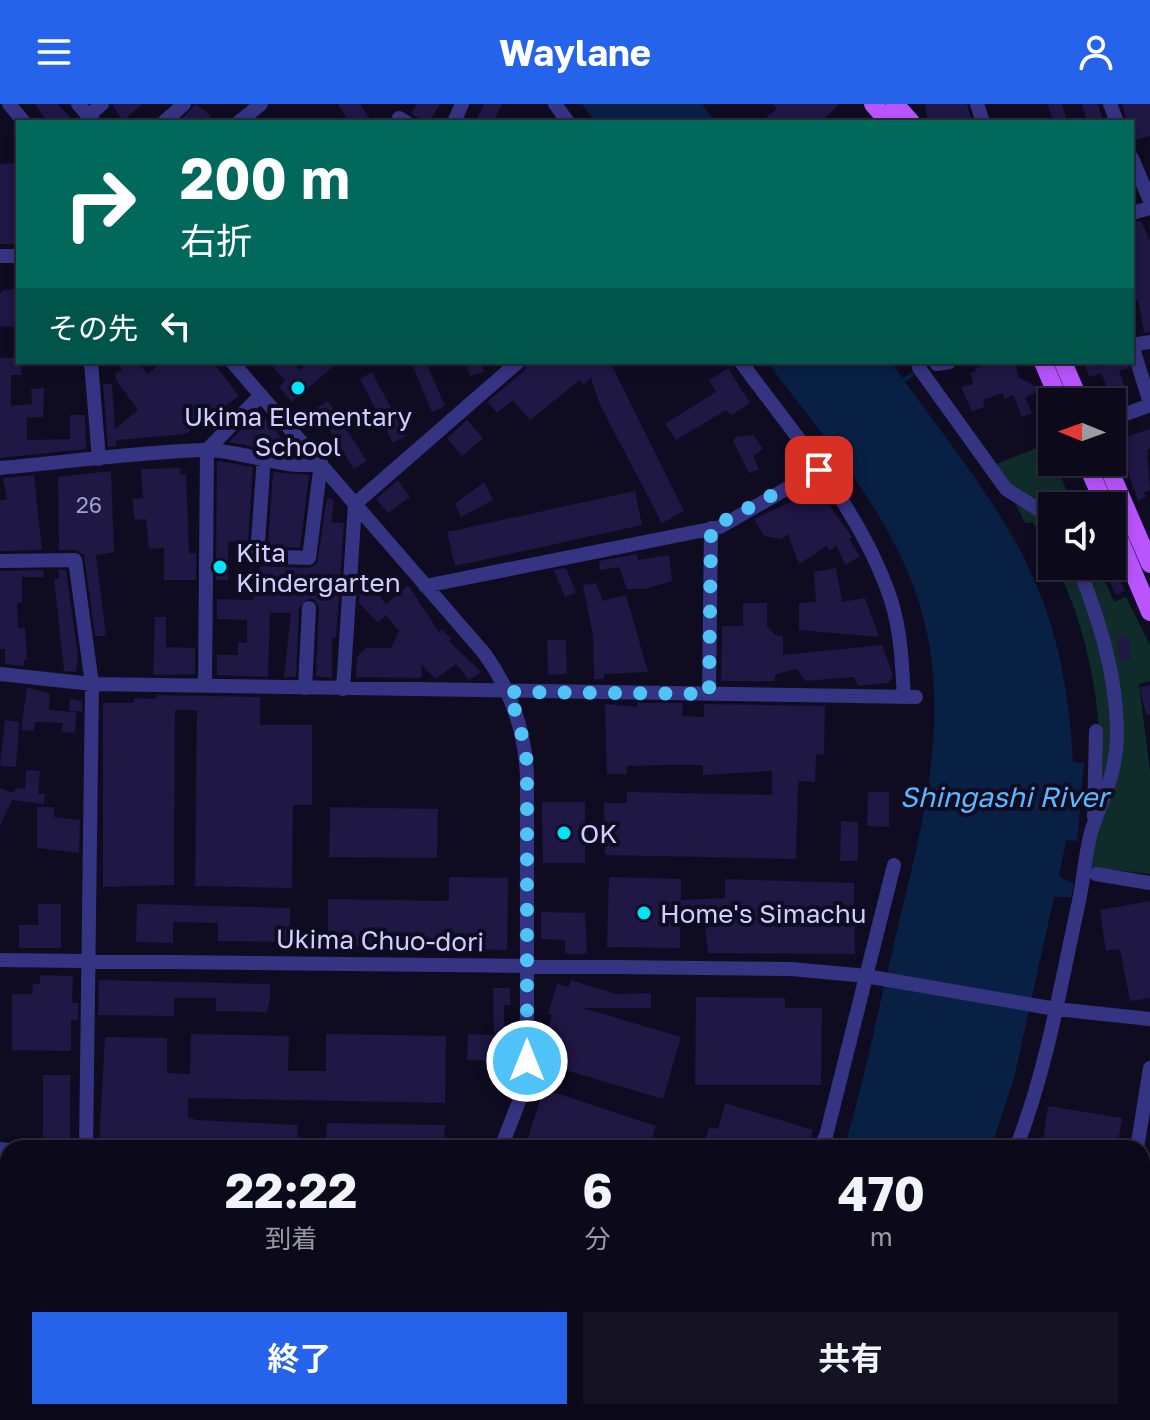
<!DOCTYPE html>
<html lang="ja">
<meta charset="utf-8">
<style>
:root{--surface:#0b091a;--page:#141223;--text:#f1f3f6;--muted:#9a9aa2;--line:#2b2a39;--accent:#2563eb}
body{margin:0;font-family:"Golos Text","Noto Sans JP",sans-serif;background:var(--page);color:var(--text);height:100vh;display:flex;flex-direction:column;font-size:30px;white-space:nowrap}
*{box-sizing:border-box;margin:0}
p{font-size:26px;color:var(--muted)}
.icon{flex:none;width:44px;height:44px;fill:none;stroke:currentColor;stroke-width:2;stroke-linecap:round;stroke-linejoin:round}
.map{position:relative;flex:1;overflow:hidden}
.drawer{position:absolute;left:0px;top:1036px;width:1150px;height:280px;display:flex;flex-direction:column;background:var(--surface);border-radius:24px 24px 0 0;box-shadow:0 4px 12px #0003,0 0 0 2px var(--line)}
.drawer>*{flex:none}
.guide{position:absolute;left:16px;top:16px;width:1118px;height:244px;border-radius:0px;box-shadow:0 4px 12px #0003,0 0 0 2px var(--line);background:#00695c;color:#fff;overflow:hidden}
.needle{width:52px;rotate:271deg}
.buttons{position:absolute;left:1038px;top:284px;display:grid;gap:16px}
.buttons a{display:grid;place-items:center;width:88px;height:88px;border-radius:0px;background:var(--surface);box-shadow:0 4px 12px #0003,0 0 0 2px var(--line);font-size:40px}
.pin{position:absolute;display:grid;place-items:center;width:68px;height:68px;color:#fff;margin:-34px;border-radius:16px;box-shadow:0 4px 12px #0006}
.me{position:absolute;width:88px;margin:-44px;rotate:0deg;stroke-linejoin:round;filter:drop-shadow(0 0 6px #0008)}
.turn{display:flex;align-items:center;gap:28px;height:168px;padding:0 32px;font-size:36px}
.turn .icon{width:104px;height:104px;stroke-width:2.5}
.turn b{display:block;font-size:56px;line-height:68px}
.then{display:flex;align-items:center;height:76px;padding:0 32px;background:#0003;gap:16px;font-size:30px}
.eta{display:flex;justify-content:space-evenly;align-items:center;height:136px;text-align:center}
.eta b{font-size:48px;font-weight:700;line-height:56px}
.cta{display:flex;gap:16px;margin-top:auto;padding:16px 32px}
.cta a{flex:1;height:92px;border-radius:0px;background:var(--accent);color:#fff;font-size:32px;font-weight:700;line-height:92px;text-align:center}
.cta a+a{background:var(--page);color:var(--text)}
header{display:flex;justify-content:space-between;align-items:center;height:104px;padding:0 32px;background:var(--accent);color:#fff;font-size:36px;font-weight:700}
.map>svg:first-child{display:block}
.green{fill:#0f2c2a}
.water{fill:#082044}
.building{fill:#1f1744}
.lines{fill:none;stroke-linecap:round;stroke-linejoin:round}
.minor{stroke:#353483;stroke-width:14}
.major{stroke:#ba54ff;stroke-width:18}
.minor-bridge{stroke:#353483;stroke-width:14}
.route{stroke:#4fc3f7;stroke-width:14;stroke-dasharray:0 25.2}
.poi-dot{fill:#00e6f8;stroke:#0f0c22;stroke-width:3}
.labels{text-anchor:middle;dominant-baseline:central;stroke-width:8;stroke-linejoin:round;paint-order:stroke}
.number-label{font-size:22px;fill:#a4a0d0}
.poi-label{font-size:26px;fill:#d1cdff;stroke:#0f0c22;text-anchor:start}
.street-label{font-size:26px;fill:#d1cdff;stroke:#0f0c22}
.water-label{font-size:28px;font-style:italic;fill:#5bb8ff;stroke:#0f0c22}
</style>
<header><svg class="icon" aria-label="menu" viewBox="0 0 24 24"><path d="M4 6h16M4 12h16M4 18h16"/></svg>Waylane<svg class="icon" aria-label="person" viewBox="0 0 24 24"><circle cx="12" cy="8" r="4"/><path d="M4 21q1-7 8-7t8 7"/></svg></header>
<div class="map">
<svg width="1150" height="1316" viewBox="0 0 1150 1316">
<rect width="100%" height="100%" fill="#0f0c22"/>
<!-- green -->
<path class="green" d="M1047,340L1073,402H1052V454L1033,418L1025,419L996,360Z
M1056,462H1099L1114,498L1126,493L1150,541V577L1139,580L1150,668V770L1091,763C1110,665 1101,551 1056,462Z"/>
<!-- water -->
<path class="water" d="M582,0H702L715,18H595Z
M767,258H891L903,274L912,268L915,271L905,278C1005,414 1064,481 1073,658L1084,659L1077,737L1066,736L1059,772L1074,780L1071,793H1054L1014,974L991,1044H844C864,978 877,911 893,844C921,724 959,602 913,481C881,398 820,328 767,258Z
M731,1308H880L876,1316H727Z"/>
<!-- building -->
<path class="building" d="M35,0H58L74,18H47Z
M112,0H142L123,17Z
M196,0L211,12L205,18H179Z
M338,0H360L372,18H349Z
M417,0H440L429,18L411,10Z
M484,0H502L493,18H475Z
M773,0H839L821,18H760L777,5Z
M925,0H967L972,18L928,17Z
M1047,0H1062L1068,18H1054Z
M1082,0H1098L1102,14L1087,18Z
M1122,0H1150V32L1132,37V18H1127Z
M14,59L16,140H0V60Z
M1141,117L1150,137V228L1144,229L1138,195L1132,197V119Z
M18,185V223L0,222V190L3,186Z
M0,254H18L21,258V271H11V302L32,300L31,285L44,284L43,313L27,314V336L70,335V311H85L86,345L0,354Z
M115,258H138L148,270L162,258H213L239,292L186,330L116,336V342L108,343L103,280H112L115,325L138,306L116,276V268L123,267Z
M269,258H293L300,266L310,258H338L292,298L279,283L285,277Z
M411,258H426L445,302L432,308Z
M466,258H481L484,268L470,272Z
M528,258H610L684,407L662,419L599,299L591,274L583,281L580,276L530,316L513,296L497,309L487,298L525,266Z
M1005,258H1015L1019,274L1042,285L1025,294L1032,309L1022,313L1013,291L1005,295L1002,289L983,296L985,303L972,307L961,283L973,280L971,269L976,268L975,264Z
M1084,258H1097L1099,263L1127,258L1129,264L1119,267L1125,284L1110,289L1101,269L1089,273Z
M728,264L750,299L731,311L726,306L676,336L665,320L716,288L709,276Z
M372,268L406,332L393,339L360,275Z
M328,297L367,357L354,365L316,304Z
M256,310L262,312L296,351L229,338Z
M467,316L483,334L462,352L447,334Z
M1150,325V344L1147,346L1150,386L1144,388L1146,393L1138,397L1117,336Z
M753,331L763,345L753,352L759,365L749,369L733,337L735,333Z
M217,357L253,363L248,437L228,438V476H216Z
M180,364L181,371L186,370L189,449H196V476H164V444L149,445L146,415L135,416L133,404V395L143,394L141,365Z
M111,367L114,448L96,451L106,532H95L84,451L76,446H59L58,373Z
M273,368L309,371L300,444L268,442Z
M34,371L42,446L0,447V396H7L3,374Z
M398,376L410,393L388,409L376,395Z
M484,378L493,396L461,413L455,400Z
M809,383L818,399L824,394L852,433L849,435L860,452L846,461L836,442L829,447L827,442L799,460L788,430L781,435L764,432L754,415L793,397L791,394Z
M635,387L642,421L455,462L447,428Z
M327,394L334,396L331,418L344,419L336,534H332V574L316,572L319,504L315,496L309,494L299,504L296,573H284L291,509H270L268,573L217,571V551H238V538L247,539V516L217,515V495L253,496L254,478H259L260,462L309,464L317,460Z
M637,450L638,456L669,451L672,477L645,485H627L619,463L600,466L599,457Z
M566,464L576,488L565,493L554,466Z
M836,464L842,498L865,494L879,533L799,526V499L816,498L814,468Z
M43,466L44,473H22V498L17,499L18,524H25L27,556H24V562L5,560V545H0V467Z
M59,466H66L78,553L76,568L64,567L54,475H59Z
M1117,470L1125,487L1116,491L1108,474Z
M365,474L386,500L408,481L439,528L442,525L451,535L449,537L481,568L469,576L456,560L435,575L422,561L421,574L356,573L357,553L366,544H391L399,527L386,511L378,519L359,499L360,478Z
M596,479L603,497L626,491L648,568L604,570V575H594L593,532L583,481Z
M743,499H767V522L775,531L783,532V551L882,541L893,571L889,579L858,582L854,573L805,577L797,565L776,570L774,577H721L722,522H743Z
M155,513H166V543L195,544V570L153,571Z
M1128,532L1131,555L1119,556L1117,534Z
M547,536H566L567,570L548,571Z
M1150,581V610L1146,611L1140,583Z
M27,583L50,590L49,606L76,608L75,629L62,628L63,619L35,618L34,627L21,626Z
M156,591L260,593V621H312V701H293L292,784L195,782L197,606H175L174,781L103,783V599H134V594L156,595Z
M70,595L82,597V608L69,606Z
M637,599H683L682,612L704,613V600L825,602L824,651L816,650L815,678L798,677L796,755L605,751L604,699H627V688L772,691V667L703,671V661H666L627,662V670H607L605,600L637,603Z
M5,616L19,618L16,663L0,662Z
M26,666L40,667L38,690H45L44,700L12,696L0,722V684L13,689L16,684L25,685Z
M868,688H889V723L867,722Z
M542,698H585V759H543Z
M37,703H54V713L80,716L79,749L37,744Z
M330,703L438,705L437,754L329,753Z
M841,717L858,718V757H840Z
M449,773L508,774L507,846L328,841V795L449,797Z
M609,773L681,775V796L725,794V775L854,779L855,850L708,849L704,815L680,816V844L607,843Z
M1150,797V894L1130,897L1120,845L1106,847L1100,806Z
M38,800H61V844H19V821H38Z
M137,800L290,804V838L218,837V819L173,818V839L136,838Z
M541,808L585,809L587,850H565V836L541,835Z
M40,871L73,872L72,899H78V916H71V947L12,946V890H32L33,880H40Z
M99,876L270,880V895L267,908L216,907V894H174V912L98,911Z
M571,876L616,890L651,889V904H583L681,933L663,995L539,958L552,911L548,910L557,880L569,883Z
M493,884H510V901H504V931H512L511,957L467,956L468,930L494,931Z
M696,893L785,894V904H822L821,981H695Z
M191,930L289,932L288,967H326V930L446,932L445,999L188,994V1013L196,1016L298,1021L297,1044L99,1041L105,933L167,934V969L190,970Z
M43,971H70V1038L43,1037Z
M544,985L656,1022L649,1044L525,1042Z
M725,999L813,1026L808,1044H703L709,1023L718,1025Z
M1048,1002L1122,1014L1117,1044H1042Z
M327,1019L445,1021L444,1044H326Z"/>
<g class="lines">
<!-- minor -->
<path class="minor" d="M9,0L24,18
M78,0L94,18
M555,0L568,18
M977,0L983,18
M1110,0L1117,18
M88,12L102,0
M399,14L406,18
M164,18L184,0
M239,18L261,0
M454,18L462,0
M1132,54L1150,97
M1132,109L1150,104
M0,152H18
M1132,241L1150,299
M1132,241L1150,238
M91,258L99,355
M232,258L484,549C511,586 525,626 527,672V957L523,987L501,1044
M741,258C795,332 862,408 891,496C901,528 902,560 904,593
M937,260L949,258
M919,264L1006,385L1052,414
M1112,315L1150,301
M0,364C68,358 136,348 204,346C240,345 289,368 321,359L309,454L257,452L264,353
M0,457L75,456L92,580L86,1044
M425,482L720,423L819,366
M0,570L92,580L916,593
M205,582L207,346L261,291
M305,584L309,504
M343,585L355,400L518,258
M709,590L711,424
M1094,713L1096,627
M1096,770L1150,779
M0,856L791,865L856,871
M871,873L1056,905L1150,915
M819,1044L826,1032L894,761
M1016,1044C1047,965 1061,879 1079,797C1084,774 1085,748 1092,725C1105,687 1117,669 1117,626C1116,568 1099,516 1078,462
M1137,1044L1150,964
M0,1045L8,1046
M0,1182L8,1210
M1142,1261L1150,1260
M35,1308L38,1316
M609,1308L642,1316
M180,1316L181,1308
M341,1316L346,1308
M530,1316L534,1308
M704,1316L707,1308
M902,1316L905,1308
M1083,1316L1086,1308"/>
<!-- major -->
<path class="major" d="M873,0L889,18
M895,0L911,18
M1043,258L1060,298
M1063,258L1080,298
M1086,358L1105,402
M1106,358L1150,460
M1112,418L1150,508"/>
<!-- minor-bridge -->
<path class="minor-bridge" d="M856,871L871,873"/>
</g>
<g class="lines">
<!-- route -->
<path class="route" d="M527,957V658L519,617L508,588L709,590L711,424L819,366"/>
</g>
<!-- markers -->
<g class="poi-dot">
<circle cx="298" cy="284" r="8"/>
<circle cx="220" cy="463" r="8"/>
<circle cx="564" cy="729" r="8"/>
<circle cx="644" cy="809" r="8"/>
</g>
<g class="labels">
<!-- number labels -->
<g class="number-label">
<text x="89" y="400">26</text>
</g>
<!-- poi labels -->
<g class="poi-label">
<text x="298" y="312" text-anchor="middle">Ukima Elementary<tspan x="298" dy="30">School</tspan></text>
<text x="236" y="448">Kita<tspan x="236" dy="30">Kindergarten</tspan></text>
<text x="580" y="729">OK</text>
<text x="660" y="809">Home's Simachu</text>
</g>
<!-- street labels -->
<g class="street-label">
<text transform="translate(380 836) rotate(1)">Ukima Chuo-dori</text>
</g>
<!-- water labels -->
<g class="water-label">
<text x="1004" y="692">Shingashi River</text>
</g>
</g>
</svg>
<div class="buttons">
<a><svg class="needle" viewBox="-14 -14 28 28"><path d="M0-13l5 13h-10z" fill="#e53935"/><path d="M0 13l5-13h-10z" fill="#9a9aa2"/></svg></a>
<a><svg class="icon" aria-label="sound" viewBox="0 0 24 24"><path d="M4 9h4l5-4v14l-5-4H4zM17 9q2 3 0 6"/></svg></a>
</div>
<div class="pin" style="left:819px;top:366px;background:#d93025"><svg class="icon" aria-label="arrive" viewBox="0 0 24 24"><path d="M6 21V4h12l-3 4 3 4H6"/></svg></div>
<svg class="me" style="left:527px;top:957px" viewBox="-20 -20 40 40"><circle r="17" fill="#4fc3f7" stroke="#fff" stroke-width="3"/><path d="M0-11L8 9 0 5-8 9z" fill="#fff"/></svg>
<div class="guide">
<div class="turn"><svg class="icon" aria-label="right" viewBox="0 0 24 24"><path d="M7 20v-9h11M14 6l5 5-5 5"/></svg><div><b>200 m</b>右折</div></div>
<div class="then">その先<svg class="icon" aria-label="left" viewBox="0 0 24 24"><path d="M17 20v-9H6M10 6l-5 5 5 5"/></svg></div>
</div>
<section class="drawer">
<div class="eta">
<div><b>22:22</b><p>到着</p></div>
<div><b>6</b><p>分</p></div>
<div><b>470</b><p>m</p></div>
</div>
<div class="cta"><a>終了</a><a>共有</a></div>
</section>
</div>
